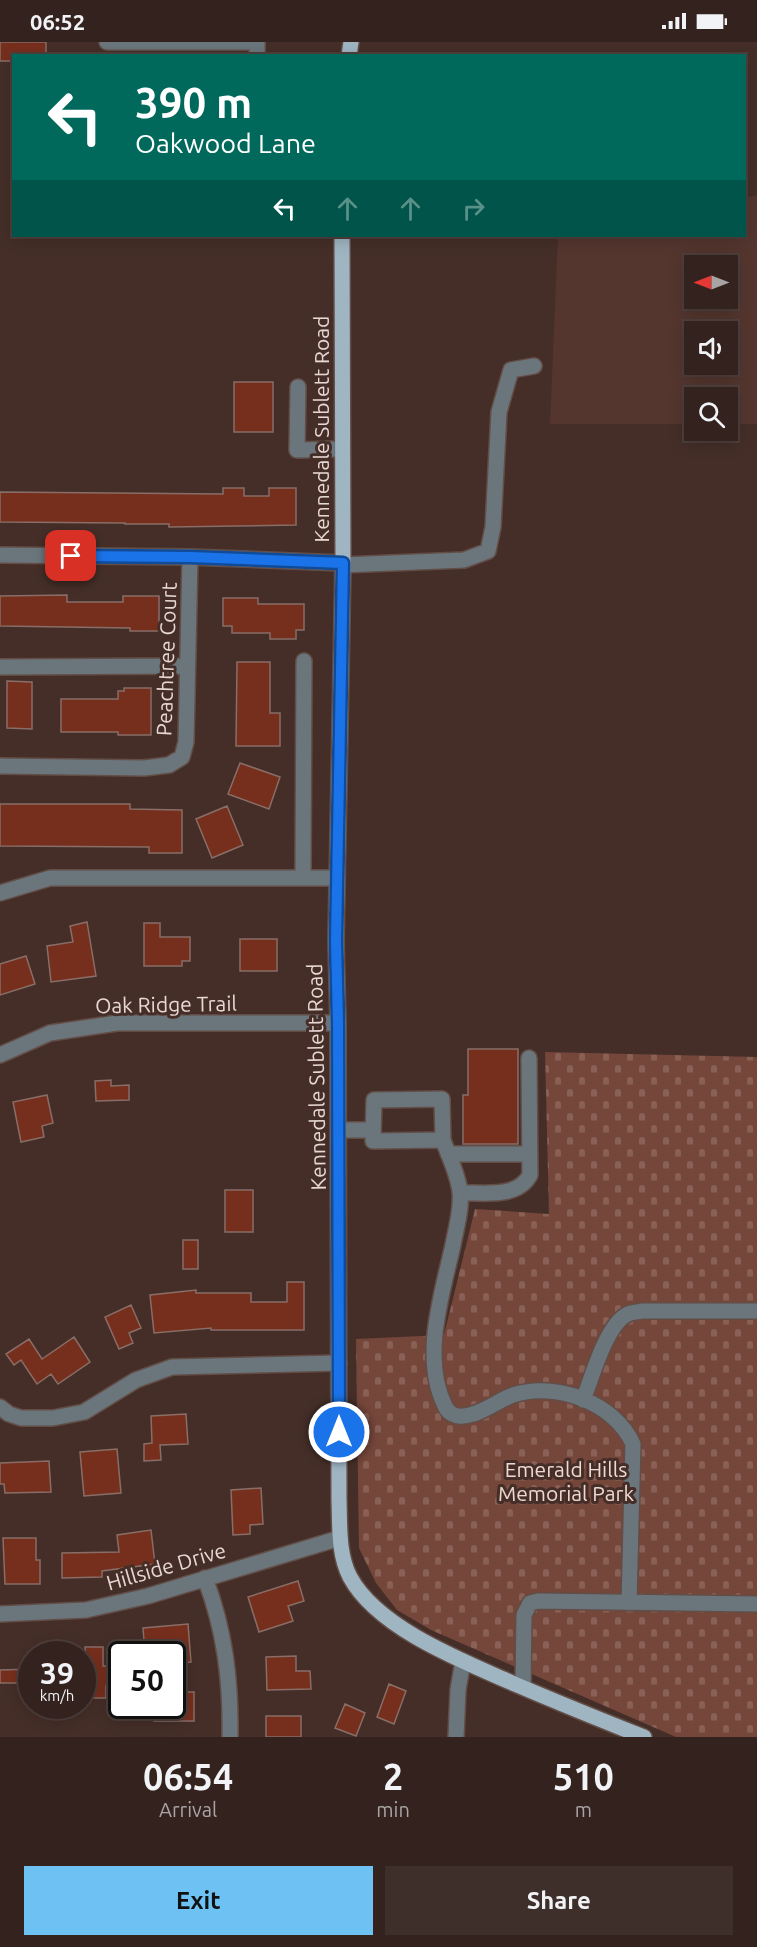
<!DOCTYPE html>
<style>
:root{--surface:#34221e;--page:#3f2f2b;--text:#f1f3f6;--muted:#a9a4a4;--line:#4e3f3c;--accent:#6dc2f3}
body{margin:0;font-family:Ubuntu,sans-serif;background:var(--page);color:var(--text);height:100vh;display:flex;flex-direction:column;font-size:22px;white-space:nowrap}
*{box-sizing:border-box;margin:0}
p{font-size:20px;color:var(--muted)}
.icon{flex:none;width:33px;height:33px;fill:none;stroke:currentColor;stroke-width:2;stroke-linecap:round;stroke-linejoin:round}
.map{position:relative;height:1695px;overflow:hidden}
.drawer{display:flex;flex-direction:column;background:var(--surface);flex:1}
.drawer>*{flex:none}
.hud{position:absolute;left:12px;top:12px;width:734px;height:183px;border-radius:0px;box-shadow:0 3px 15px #0003,0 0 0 2px var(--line);background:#00695c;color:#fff;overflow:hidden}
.needle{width:39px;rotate:270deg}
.buttons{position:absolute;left:684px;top:213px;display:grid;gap:12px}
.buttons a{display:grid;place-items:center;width:54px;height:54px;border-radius:0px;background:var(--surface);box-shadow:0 3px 15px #0003,0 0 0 2px var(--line);font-size:30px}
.speed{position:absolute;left:18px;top:1599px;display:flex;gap:12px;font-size:30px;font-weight:700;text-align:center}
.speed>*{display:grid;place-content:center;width:78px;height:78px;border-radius:50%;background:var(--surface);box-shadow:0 3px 15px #0003,0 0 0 2px var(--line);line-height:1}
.speed small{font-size:15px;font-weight:400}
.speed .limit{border:3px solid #111;border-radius:9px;background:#fff;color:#111}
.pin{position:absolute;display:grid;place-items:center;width:51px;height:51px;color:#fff;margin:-26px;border-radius:12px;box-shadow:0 3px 9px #0006}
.me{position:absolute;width:66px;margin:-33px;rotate:0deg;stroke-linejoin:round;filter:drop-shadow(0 0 4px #0008)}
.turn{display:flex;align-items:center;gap:21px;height:126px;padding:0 24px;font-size:27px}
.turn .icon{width:78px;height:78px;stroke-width:2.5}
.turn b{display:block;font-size:42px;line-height:51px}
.lanes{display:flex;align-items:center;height:57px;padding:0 24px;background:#0003;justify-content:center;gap:30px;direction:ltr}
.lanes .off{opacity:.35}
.eta{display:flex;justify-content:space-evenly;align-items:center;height:102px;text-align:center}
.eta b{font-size:36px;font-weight:600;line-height:42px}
.cta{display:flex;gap:12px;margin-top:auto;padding:12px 24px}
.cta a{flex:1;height:69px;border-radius:0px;background:var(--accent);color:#111;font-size:24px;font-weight:600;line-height:69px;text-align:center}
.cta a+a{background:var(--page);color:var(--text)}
.status{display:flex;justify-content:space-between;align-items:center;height:42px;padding:0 30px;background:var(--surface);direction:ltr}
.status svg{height:16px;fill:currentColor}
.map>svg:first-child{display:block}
.built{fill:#54362f;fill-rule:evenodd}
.cemetery{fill:url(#cemetery-stones)}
.building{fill:#772f1d;stroke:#886e67;stroke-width:1.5}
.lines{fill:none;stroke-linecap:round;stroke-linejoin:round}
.minor-casing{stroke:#624d47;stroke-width:18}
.major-casing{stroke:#624d47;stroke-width:18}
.minor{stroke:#6b757c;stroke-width:15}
.major{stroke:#9fb5c2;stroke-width:15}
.route-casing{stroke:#114b97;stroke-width:15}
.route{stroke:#1a73e8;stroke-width:10}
.labels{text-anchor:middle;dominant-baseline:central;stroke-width:6;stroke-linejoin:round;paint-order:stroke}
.street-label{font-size:21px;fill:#e7d8d4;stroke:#452e28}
.park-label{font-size:21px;fill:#efd8d2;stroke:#452e28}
</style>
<div class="status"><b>06:52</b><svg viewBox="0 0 49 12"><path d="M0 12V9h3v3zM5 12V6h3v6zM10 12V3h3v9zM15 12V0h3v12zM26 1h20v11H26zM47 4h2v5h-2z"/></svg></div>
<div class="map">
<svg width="757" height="1695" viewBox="0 0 757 1695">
<defs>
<pattern id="cemetery-stones" width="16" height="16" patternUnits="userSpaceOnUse" patternTransform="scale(1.5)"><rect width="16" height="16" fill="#75463a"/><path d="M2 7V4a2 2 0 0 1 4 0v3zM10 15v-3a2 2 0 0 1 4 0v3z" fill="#896056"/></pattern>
</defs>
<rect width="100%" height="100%" fill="#452e28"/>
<!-- built -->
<path class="built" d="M757,153V382H728V356H694V382H550L558,194H744V156ZM694,224H728V256H694ZM694,290H728V322H694Z"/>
<!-- cemetery -->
<path class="cemetery" d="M545,1010L757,1015V1695H676L431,1588L397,1568L376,1541L359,1506L356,1297L444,1293L475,1167L549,1172Z"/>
<!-- building -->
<path class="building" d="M0,0H46V14H14V19H0Z
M234,340H273V390H234Z
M223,446H244V454H269V446H296V483L169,485V482H125V481L0,480V450L223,452Z
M67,553V560H123V554H159V589H130V586L0,584V554Z
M223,556H258V562H304V588H296V597H270V591H232V584H223Z
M237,620H270V671H280V704H236Z
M7,639L32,640V687L7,686Z
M124,646H151V693H118V690H61V657H118V649H124Z
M240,721L280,735L269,767L228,752Z
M0,762H130V767L182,768V811H149V805L0,804Z
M227,764L243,803L212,816L196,777Z
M87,880L96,934L51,940L47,904L73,900L70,884Z
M144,881H160V895H190V919H182V924H144Z
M240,897H277V929H240Z
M26,914L35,942L0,953V922Z
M468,1007H518V1102H463V1053H468Z
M111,1038V1044L129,1043V1058L96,1059L95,1039Z
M47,1053L53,1081L42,1084L44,1095L21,1100L13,1060Z
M225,1148H253V1190H225Z
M183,1198H198V1227H183Z
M287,1240H304V1288H211V1286L154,1291L150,1253L196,1248V1251H251V1260H287Z
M131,1263L141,1286L129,1291L133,1301L119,1307L105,1275Z
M74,1295L90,1320L58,1342L51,1332L37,1342L21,1318L14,1323L6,1312L29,1297L42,1317Z
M186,1372L188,1402L160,1403L161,1418L144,1419V1402L152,1401L151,1374Z
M117,1407L121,1451L84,1454L80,1410Z
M49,1419L51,1450L5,1451L4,1442H0V1421Z
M261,1446L263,1482L250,1483V1492L233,1493L231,1448Z
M151,1488L155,1522L102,1529V1535L62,1536V1511L119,1510L117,1493Z
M3,1496H36V1518H40V1542H5Z
M298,1539L304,1559L288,1564L293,1579L259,1590L248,1555Z
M188,1582L191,1620L172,1622V1612H145L143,1586Z
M85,1605H103V1624H117V1644H106V1656H82V1617H86Z
M296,1614V1629H310L311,1647L267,1648L266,1615Z
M32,1627V1641H0V1628Z
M389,1642L406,1649L394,1682L377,1675Z
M172,1650H194V1679H154V1664H172Z
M345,1662L365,1671L356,1694L335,1686Z
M266,1674H301V1695H266Z"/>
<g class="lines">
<!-- minor casing -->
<g class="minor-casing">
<path id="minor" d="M107,0H257V14
M298,345L297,408L342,407
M0,513L190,515L343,521
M343,523L464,518L488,509L493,485L499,370L511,328L534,324
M0,625L187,624
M0,724L144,726L169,723L182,715L186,700L190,515
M303,836L304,619
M0,851L50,836H337
M0,1013L50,991L117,981H338
M442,1057L443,1098L373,1099L374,1058Z
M339,1088H373
M443,1098C449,1115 458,1132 460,1150C462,1167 456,1186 453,1203C442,1252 421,1316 445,1364C448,1371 455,1375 463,1374C480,1373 497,1359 513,1353C556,1339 615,1361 633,1402L629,1561
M448,1112H530
M460,1151C484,1150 517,1157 530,1133L529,1016
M583,1358C592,1336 606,1282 628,1272C632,1270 638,1270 642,1269H757
M0,1365L9,1372L21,1376H53L84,1370L136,1338L172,1325L339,1321
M205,1536C225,1589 231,1639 230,1695
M0,1572L86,1568L148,1554L340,1496
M523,1645L524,1573L530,1561L538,1559L757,1562
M456,1695L458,1648L463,1619"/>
</g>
<!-- major casing -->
<g class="major-casing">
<path id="major" d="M349,14L351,0
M342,194L343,523L336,899L338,981L339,1459C340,1484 338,1512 350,1535C378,1587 465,1620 517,1643C559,1661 601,1678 644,1695"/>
</g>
<!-- minor -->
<use href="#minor" class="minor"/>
<!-- major -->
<use href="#major" class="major"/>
</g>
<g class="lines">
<!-- route casing -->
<g class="route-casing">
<path id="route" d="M71,514L190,515L343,521L336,899L338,981L339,1390"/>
</g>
<!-- route -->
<use href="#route" class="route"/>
</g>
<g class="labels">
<!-- street labels -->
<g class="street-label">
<text transform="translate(321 387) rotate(-90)">Kennedale Sublett Road</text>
<text transform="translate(166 617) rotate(-88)">Peachtree Court</text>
<text transform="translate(166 962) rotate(-1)">Oak Ridge Trail</text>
<text transform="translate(316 1035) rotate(-91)">Kennedale Sublett Road</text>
<text transform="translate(166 1524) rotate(-16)">Hillside Drive</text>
</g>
<!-- park labels -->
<g class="park-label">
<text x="566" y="1427">Emerald Hills<tspan x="566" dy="24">Memorial Park</tspan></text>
</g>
</g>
</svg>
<div class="buttons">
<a><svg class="needle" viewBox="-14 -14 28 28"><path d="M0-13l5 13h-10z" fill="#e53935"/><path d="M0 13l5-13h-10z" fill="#a9a4a4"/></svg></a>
<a><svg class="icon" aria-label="sound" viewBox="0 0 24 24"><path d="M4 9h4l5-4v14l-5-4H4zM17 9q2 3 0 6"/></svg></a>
<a><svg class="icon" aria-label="search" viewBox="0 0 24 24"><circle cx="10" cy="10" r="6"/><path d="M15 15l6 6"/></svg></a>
</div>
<div class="speed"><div>39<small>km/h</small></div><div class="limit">50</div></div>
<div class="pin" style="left:71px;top:514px;background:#d93025"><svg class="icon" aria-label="arrive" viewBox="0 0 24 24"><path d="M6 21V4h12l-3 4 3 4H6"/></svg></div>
<svg class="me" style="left:339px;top:1390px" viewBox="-20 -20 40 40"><circle r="17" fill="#1a73e8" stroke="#fff" stroke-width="3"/><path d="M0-11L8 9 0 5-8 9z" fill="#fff"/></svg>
<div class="hud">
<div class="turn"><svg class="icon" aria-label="left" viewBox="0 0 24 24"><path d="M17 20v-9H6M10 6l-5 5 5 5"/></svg><div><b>390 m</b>Oakwood Lane</div></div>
<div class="lanes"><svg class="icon" aria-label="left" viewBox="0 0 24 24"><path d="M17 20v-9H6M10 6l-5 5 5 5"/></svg><svg class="icon off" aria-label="ahead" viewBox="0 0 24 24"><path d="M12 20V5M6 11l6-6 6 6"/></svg><svg class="icon off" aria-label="ahead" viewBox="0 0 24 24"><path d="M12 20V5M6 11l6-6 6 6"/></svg><svg class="icon off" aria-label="right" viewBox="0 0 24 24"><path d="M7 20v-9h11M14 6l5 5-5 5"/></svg></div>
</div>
</div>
<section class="drawer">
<div class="eta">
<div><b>06:54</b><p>Arrival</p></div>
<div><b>2</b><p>min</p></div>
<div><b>510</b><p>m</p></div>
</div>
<div class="cta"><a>Exit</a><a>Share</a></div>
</section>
